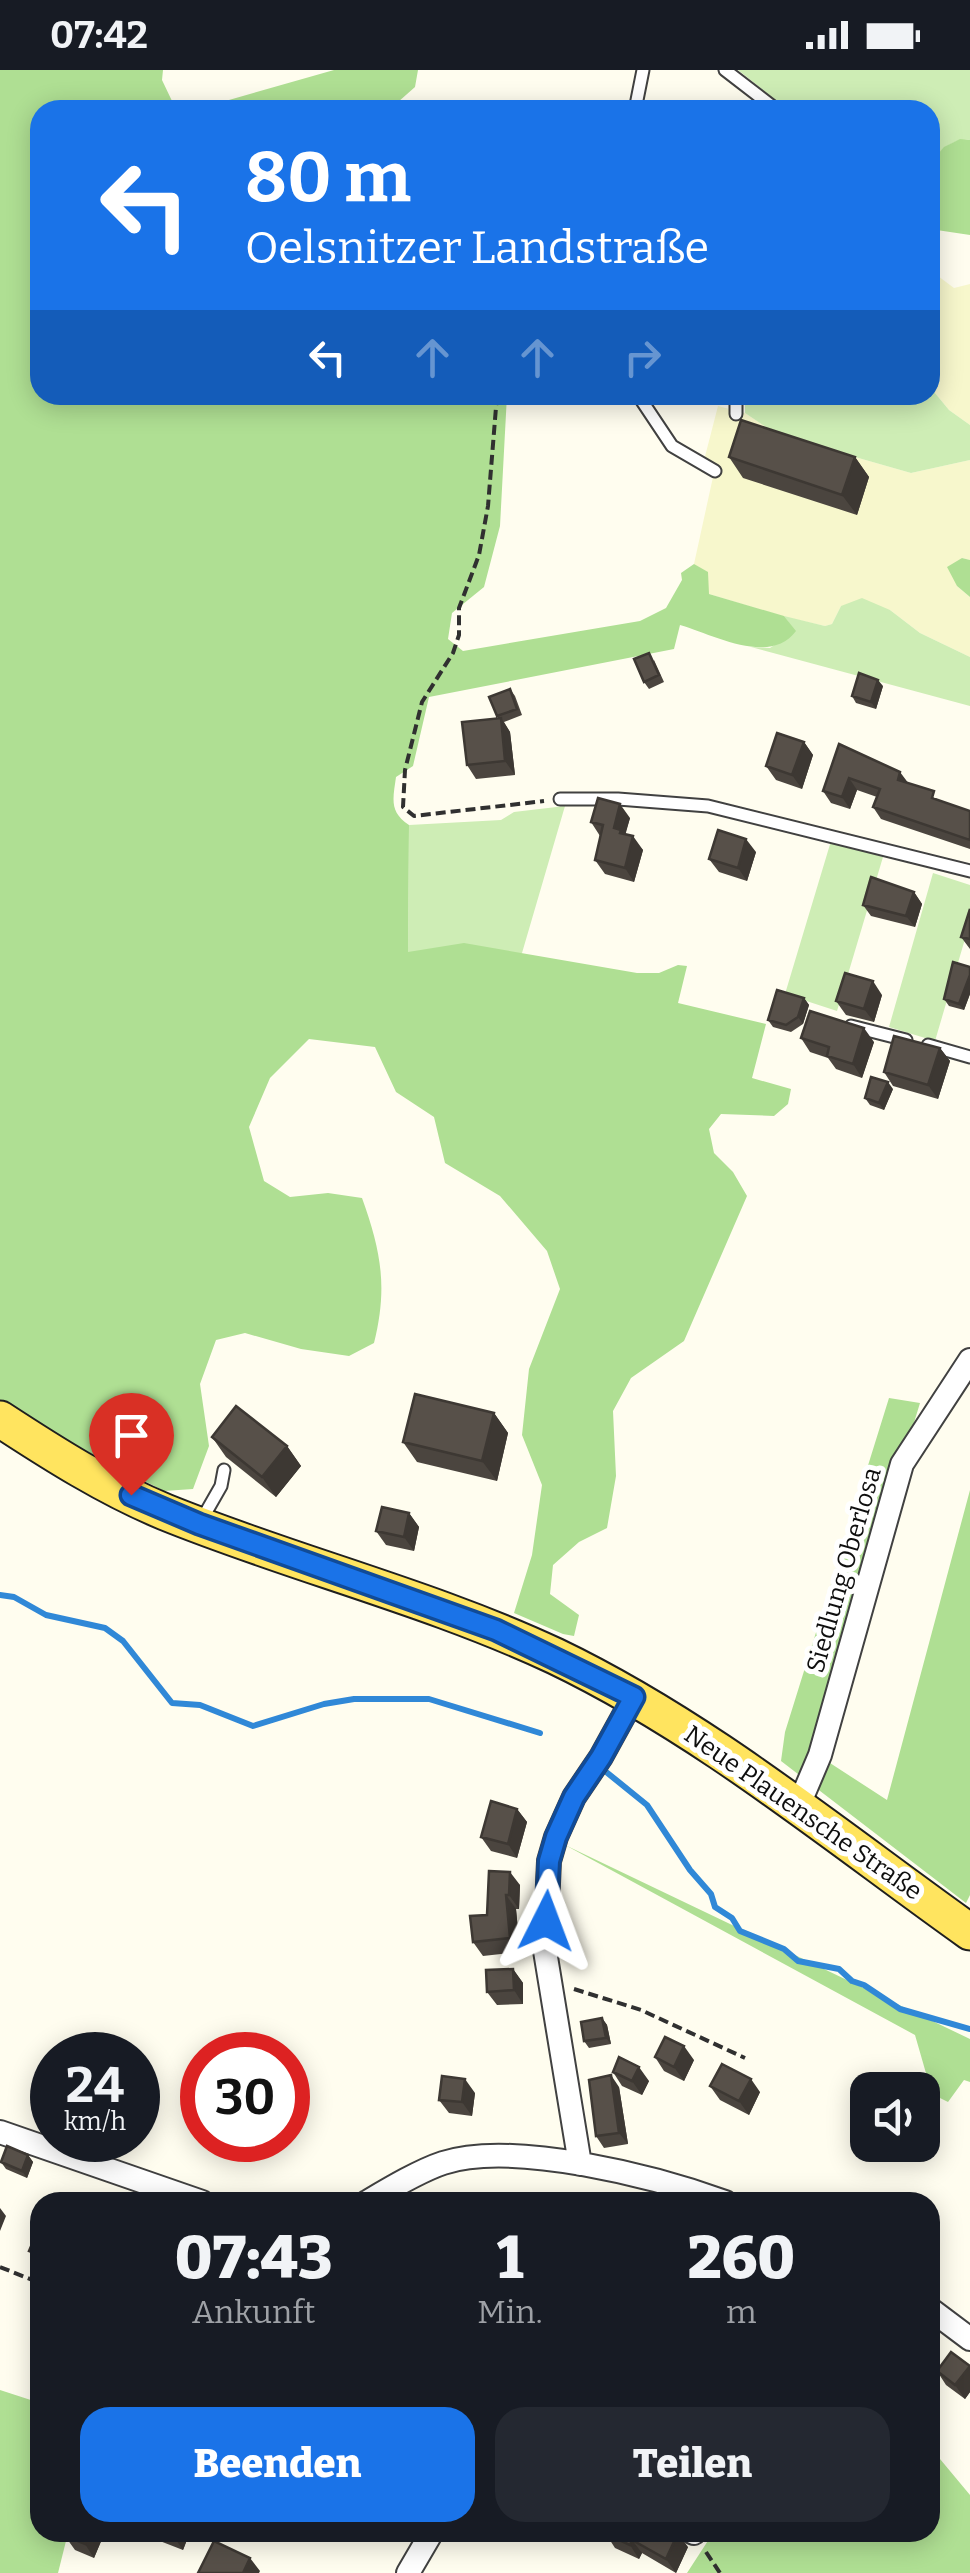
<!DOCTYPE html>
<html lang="de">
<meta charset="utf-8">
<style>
:root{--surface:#171b24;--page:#242831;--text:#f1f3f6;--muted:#9ea1a6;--accent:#1a73e8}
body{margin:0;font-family:Bitter,serif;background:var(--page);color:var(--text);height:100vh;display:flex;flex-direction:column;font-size:38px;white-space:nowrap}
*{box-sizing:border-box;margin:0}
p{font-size:32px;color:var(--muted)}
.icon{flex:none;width:55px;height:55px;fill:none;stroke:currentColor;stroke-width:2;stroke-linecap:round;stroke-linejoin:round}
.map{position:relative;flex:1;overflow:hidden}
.drawer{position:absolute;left:30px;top:2122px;width:910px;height:350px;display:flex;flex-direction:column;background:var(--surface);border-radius:30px;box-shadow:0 5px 25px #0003}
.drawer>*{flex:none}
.top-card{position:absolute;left:30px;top:30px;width:910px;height:305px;border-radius:30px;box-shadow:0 5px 25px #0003;background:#1a73e8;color:#fff;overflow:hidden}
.buttons{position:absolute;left:850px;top:2002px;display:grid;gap:20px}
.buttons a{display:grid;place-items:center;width:90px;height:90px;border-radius:20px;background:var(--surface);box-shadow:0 5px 25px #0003;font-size:50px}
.speed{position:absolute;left:30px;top:1962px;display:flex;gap:20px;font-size:50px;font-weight:700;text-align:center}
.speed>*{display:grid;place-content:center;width:130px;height:130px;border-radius:50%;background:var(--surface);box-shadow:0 5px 25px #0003;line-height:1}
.speed small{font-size:25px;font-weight:400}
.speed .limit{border:15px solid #d22;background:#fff;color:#111}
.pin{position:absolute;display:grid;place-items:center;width:85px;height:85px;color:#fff;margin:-102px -42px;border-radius:50% 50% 50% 0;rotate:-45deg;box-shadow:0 0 10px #0007}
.pin .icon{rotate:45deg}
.me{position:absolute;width:110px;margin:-55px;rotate:3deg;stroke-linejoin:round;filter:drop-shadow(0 0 8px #0008)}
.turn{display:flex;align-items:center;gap:35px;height:210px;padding:0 50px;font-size:45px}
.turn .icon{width:130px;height:130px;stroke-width:2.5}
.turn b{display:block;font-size:70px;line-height:85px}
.lanes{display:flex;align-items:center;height:95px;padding:0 50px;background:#0003;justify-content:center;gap:50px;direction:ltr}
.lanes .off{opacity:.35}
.eta{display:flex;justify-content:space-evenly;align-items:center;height:170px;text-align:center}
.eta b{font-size:60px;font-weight:800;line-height:70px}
.primary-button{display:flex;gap:20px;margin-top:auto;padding:20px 50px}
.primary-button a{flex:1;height:115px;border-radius:30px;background:var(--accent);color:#fff;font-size:40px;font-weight:800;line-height:115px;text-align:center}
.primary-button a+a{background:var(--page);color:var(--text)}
.status{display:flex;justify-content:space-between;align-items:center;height:70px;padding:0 50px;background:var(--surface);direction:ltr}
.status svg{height:28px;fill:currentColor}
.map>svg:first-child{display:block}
.farmland{fill:#f7f7cc}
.green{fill:#ceedb5}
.forest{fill:#afdf93}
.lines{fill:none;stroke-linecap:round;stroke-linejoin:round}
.stream{stroke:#3088d7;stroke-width:6}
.service-casing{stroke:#414141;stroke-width:15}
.minor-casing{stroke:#414141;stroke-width:26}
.primary-casing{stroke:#1f1f1f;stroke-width:39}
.path{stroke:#303030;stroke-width:4;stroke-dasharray:10 5;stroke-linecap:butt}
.service{stroke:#fff;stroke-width:11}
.minor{stroke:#fff;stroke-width:22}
.primary{stroke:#ffe45f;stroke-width:35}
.wall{fill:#4b453f}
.shaded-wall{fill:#3d3833}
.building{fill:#575049;stroke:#3d3833;stroke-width:2.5}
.route-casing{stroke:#114b97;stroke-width:25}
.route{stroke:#1a73e8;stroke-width:18}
.labels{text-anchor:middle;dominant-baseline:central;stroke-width:10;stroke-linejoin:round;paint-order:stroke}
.street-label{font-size:25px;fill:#0e0e0e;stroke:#fff}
</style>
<div class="status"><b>07:42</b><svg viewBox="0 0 49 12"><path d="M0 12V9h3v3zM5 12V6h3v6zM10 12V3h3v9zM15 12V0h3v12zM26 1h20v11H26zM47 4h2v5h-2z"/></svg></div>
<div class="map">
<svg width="970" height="2503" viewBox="0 0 970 2503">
<rect width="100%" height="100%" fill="#fffdef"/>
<!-- farmland -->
<path class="farmland" d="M930,200L954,218L970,214V355L949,340L930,317Z
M718,336L745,343L778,365L911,403L970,390V490L962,488L957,516L970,527V587L920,563L890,540L841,536L832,554L825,556L785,547L709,524L694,494L713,407L701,402Z"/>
<!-- green -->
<path class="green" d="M738,0H970V70C952,68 942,80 930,93V40H788Z
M930,317L949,340L970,355V390L911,403L778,365L745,343V325H930Z
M862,528L890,540L920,563L970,587V636L751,577L770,578L795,561L784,546L825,556L832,554L841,536Z
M565,736L522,883H408L409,755L501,750L514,742Z
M831,771L883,787L837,941L785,924Z
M933,803L970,815V852L935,971L889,957Z"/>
<!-- forest -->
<path class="forest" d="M0,0H163L162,10L172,31L194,40L334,0H418L415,17L389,40H40V325H507L500,456L484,517L452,543L448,569L463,581L640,551L666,538L682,510L681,503L694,494L708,502L709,524L784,546L796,561C770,596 714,565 680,555L674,579L429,627L413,696L396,707C393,729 389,742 409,755L408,882L464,873L637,903H659L678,895L687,896L678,933L766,954L752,1008L791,1019L788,1034L774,1046L721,1044L709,1059L714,1083L733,1102L747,1126L684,1271L631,1308L613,1341L616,1406L607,1458L579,1472L553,1495L550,1524L579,1545L574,1566L563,1564L514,1543L532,1485L542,1415L522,1365L529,1299L560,1219L547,1181L500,1126L445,1093L434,1047L396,1022L375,977L309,969L270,1008L249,1057L264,1111L290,1127L328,1123L362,1128C381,1181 388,1217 374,1273L349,1286L301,1279L245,1263L216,1270L200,1314L209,1376L193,1419L164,1421L30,1352L0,1331Z
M960,69L970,70V165L930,159V93L944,77Z
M962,488L970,490V527L957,516L947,497Z
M889,1328L920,1333L813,1682L887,1730L970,1420V1825L966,1833L781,1691L785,1662Z
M565,1775L970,1969V2012L964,2010L948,2032L932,2024L915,1965Z
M0,2320L40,2333V2462L68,2463L58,2503H0Z
M930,2377L970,2425V2503H687L713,2463L930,2462Z"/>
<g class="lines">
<!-- stream -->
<path class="stream" d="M0,1525L14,1527L46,1545L105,1558L123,1571L172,1633L200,1635L253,1656L324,1634L354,1629H429L540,1663
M605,1701L647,1735L690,1800L711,1824L715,1837L732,1848L740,1861L784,1879L798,1891L839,1899L852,1911L864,1915L900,1939L970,1959"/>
<!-- service casing -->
<g class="service-casing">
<path id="service" d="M725,0L777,40
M635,40L643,0
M638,325L672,376L715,401
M736,344V325
M560,729H618L708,736L970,801
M851,956L906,970
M928,975L970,987
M201,1451L221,1416L224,1400"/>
</g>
<!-- minor casing -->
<g class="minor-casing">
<path id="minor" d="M798,1737L820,1685L902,1394L970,1290
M0,2062L202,2132
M580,2094L545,1881L549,1791L556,1767L574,1727L601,1687L634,1627
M367,2132C389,2119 419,2101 443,2093C513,2070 657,2107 725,2132
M930,2239L970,2269
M692,2462L694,2463
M408,2503L432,2462"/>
</g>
<!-- primary casing -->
<g class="primary-casing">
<path id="primary" d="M0,1349C52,1383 107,1418 165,1442C293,1494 429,1527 555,1586C705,1658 835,1766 970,1862"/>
</g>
<!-- path -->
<path class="path" d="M497,325L488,436L479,485L459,538V565L453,583L422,632L405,700L403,737L414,746L544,731
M574,1919L641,1940L745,1988
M0,2197L40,2213
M706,2482L720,2503"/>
<!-- service -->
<use href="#service" class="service"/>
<!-- minor -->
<use href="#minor" class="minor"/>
<!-- primary -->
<use href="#primary" class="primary"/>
</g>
<!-- wall -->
<path class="wall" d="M729,387H855L869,407L857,445L743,408Z
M654,590L664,612L649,619L644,612Z
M883,616L876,639L856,633L852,626Z
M510,619L515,626L522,645L504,652L510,662L515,705L476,709L467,695L498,648L497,646Z
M804,672L813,685L802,719L776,710L766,696Z
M839,674L942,732L970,741V779L881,749L873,737L877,727L857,720L850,739L831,733L823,721Z
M630,748L625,764L643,780L634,812L605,804L595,790L600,766L591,752Z
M756,782L747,811L719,802L709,789Z
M914,822L922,834L915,857L871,846L863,835Z
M970,839V879L961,867Z
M970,897V924L964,940L949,936L944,929Z
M882,925L874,952L846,945L836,931Z
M804,928L809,935L803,954L791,962L773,957L768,950Z
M801,968L874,972L862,1008L836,999L828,988L810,982Z
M940,978L950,991L938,1029L893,1016L884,1002Z
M893,1019L884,1040L870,1035L865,1028Z
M494,1343L508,1363L497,1411L417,1392L403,1372Z
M212,1367L287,1376L301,1396L276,1427L226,1387Z
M409,1443L419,1457L414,1481L386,1475L376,1461Z
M517,1739L527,1752L517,1788L491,1781L481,1767Z
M489,1801L520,1815L519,1839H516L520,1882L483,1886L473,1872L487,1845Z
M513,1899L523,1913V1934L497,1935L487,1922Z
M602,1948L607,1955L611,1974L589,1978L584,1971Z
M655,1987L694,1990L684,2011L664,2001Z
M613,2002L649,2011L642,2025L622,2016Z
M710,2016L760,2022L749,2045L720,2030Z
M619,2017L628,2074L604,2078L596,2066Z
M475,2023L472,2046L449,2043L439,2030Z
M28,2085L33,2092L27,2108L6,2099L1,2092Z
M40,2169V2190L34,2188L29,2181Z
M970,2296V2322L965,2329L946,2315L937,2301Z
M67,2462H102L100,2466L102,2469L94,2488L75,2480L65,2466Z
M144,2462H190L183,2480L147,2466Z
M606,2464L688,2477L676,2503L642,2483L639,2489L615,2478Z"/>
<!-- shaded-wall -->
<path class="shaded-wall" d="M855,387L869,407L857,445L842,425Z
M878,610L883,616L876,639L871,632Z
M501,648L510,662L515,705L505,691Z
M804,672L813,685L802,719L792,705Z
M900,702L909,714L898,710Z
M849,708L857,720L850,739L842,727Z
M620,734L630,748L625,766L614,758Z
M633,766L643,780L634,812L625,798Z
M746,769L756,782L747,811L738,798Z
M914,822L922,834L915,857L906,846Z
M970,905V924L964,940L959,934Z
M873,911L882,925L874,952L864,939Z
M804,928L809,935L803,954L798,947Z
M864,958L874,972L862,1008L853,994Z
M940,978L950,991L938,1029L928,1015Z
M888,1012L893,1019L884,1040L879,1033Z
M494,1343L508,1363L497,1411L482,1391Z
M287,1376L301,1396L276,1427L262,1407Z
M409,1443L419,1457L414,1481L404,1467Z
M517,1739L527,1752L517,1788L508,1774Z
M510,1802L520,1815L519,1839L509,1825Z
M506,1825L516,1839L520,1882L510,1868Z
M513,1899L523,1913V1934L514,1920Z
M602,1948L607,1955L611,1974L606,1968Z
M684,1976L694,1990L684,2011L674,1997Z
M639,1997L649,2011L642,2025L632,2011Z
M611,2005L619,2017L628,2074L619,2063Z
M465,2009L475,2023L472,2046L462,2032Z
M751,2009L760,2022L749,2045L739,2031Z
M28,2085L33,2092L27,2108L22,2101Z
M0,2138L6,2146L0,2161Z
M970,2296V2322L965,2329L955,2315Z
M90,2462H102L100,2466L102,2469L94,2488L85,2474Z
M176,2462H190L183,2480L174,2467Z
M678,2463L688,2477L676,2503L666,2489Z
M632,2470L642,2483L639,2489L630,2475Z
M250,2488L260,2501L259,2503H243Z"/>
<!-- building -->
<path class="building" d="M741,350L855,387L842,425L729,387Z
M649,583L659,605L644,612L634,589Z
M859,603L878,610L871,632L852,626Z
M510,619L517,639L497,646L489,627Z
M501,648L505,691L467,695L462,652Z
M777,663L804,672L792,705L766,696Z
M839,674L900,702L898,710L934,721L932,728L970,741V770L873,737L880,719L849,708L842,727L823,721Z
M598,728L620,734L614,758L621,760L620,763L633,766L625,798L595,790L603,755L591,752Z
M718,760L746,769L738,798L709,789Z
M871,807L914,822L906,846L863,835Z
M970,839V869L961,867Z
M953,892L970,897V905L959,934L944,929Z
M845,903L873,911L864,939L836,931Z
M777,920L804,928L798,947L786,955L768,950Z
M810,941L864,958L853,994L827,986L829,977L801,968Z
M894,966L940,978L928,1015L884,1002Z
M871,1007L888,1012L879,1033L865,1028Z
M415,1324L494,1343L482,1391L403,1372Z
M236,1336L287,1376L262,1407L212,1367Z
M382,1437L409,1443L404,1467L376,1461Z
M491,1731L517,1739L508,1774L481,1767Z
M489,1801L510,1802L509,1825H506L510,1868L473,1872L470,1846L487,1845Z
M513,1899L514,1920L487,1922L486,1900Z
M602,1948L606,1968L584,1971L581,1952Z
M665,1967L684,1976L674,1997L655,1987Z
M619,1987L639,1997L632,2011L613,2002Z
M722,1994L751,2009L739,2031L710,2016Z
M611,2005L619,2063L596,2066L589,2010Z
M442,2006L465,2009L462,2032L439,2030Z
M7,2076L28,2085L22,2101L1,2092Z
M35,2167L40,2169V2185L29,2181Z
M951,2282L970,2296L955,2315L937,2301Z
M67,2462H90L85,2474L65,2466Z
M162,2462H176L174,2467Z
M606,2462H678V2463L666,2489L632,2470L630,2475L606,2464Z
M214,2471L250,2488L243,2503H198Z"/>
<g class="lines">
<!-- route casing -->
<g class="route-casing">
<path id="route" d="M131,1425L199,1454L496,1560L634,1627L601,1687L574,1727L556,1767L549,1791L546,1851"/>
</g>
<!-- route -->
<use href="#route" class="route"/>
</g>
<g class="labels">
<!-- street labels -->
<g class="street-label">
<text transform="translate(844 1500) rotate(-74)">Siedlung Oberlosa</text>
<text transform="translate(803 1743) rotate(35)">Neue Plauensche Straße</text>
</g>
</g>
</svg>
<div class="buttons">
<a><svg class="icon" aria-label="sound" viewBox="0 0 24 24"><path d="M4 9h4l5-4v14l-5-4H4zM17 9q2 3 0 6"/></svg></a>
</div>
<div class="speed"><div>24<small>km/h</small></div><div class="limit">30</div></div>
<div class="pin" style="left:131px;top:1425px;background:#d93025"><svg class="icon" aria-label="arrive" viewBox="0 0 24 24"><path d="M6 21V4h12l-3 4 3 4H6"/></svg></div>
<svg class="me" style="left:546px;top:1851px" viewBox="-20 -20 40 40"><path d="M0-17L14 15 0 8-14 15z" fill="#1a73e8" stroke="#fff" stroke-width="4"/></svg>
<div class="top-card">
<div class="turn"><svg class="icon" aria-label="left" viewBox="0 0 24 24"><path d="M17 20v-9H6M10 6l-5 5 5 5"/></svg><div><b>80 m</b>Oelsnitzer Landstraße</div></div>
<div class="lanes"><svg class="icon" aria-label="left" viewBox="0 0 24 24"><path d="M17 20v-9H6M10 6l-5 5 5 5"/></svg><svg class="icon off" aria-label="ahead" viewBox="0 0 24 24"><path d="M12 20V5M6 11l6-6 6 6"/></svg><svg class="icon off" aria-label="ahead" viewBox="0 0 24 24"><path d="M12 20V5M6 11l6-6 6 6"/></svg><svg class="icon off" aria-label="right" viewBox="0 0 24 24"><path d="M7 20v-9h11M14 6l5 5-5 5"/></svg></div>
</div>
<section class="drawer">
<div class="eta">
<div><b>07:43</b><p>Ankunft</p></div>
<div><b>1</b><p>Min.</p></div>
<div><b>260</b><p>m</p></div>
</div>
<div class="primary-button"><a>Beenden</a><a>Teilen</a></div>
</section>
</div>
